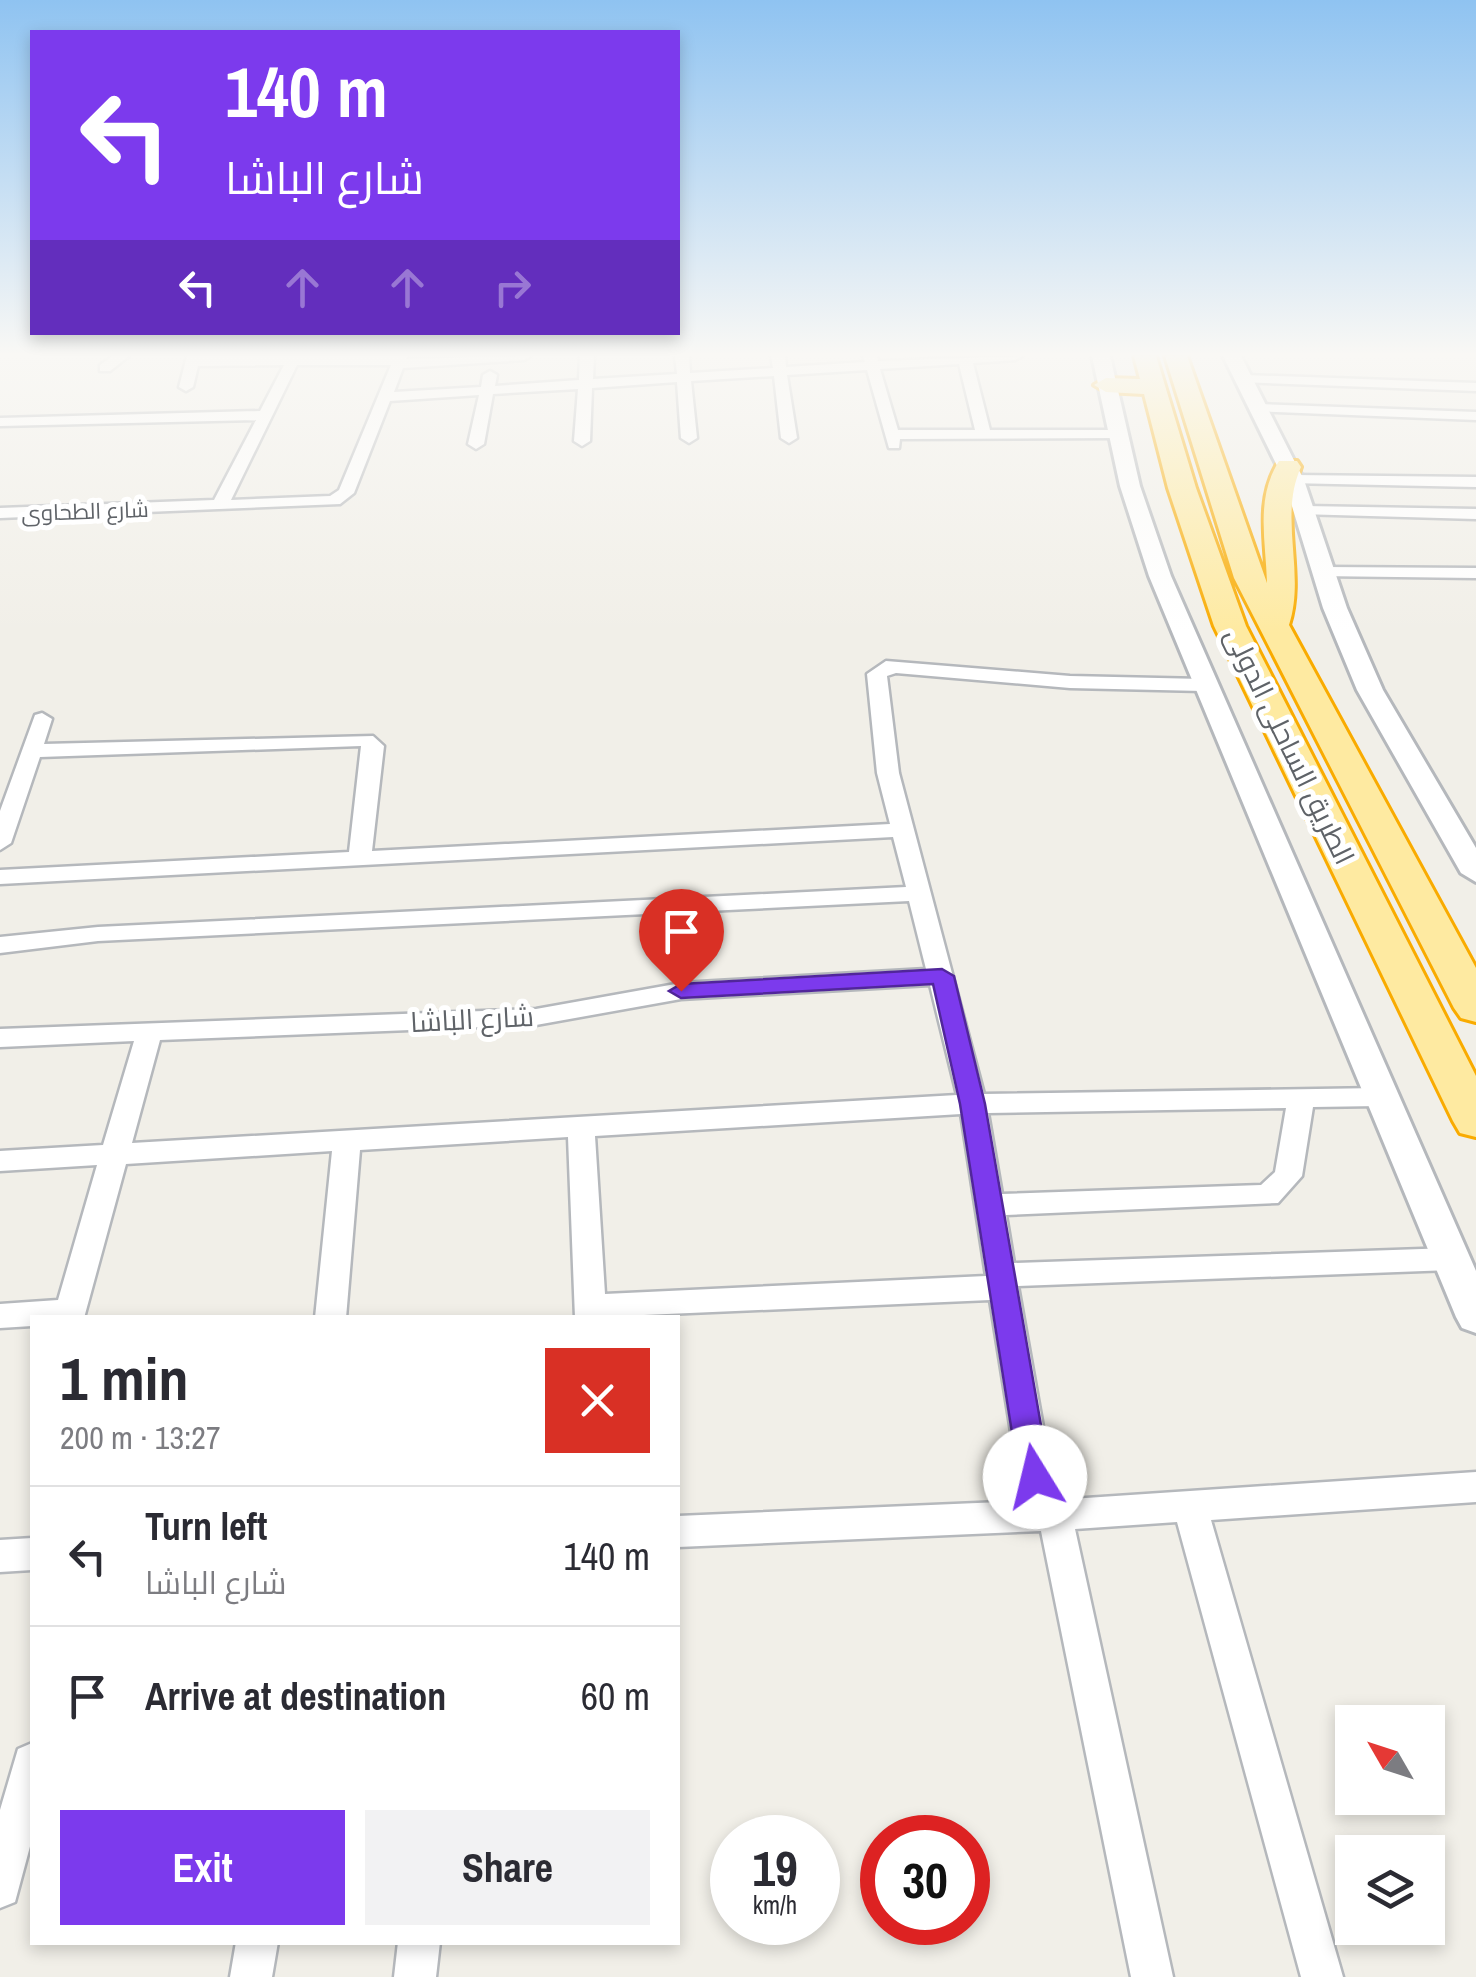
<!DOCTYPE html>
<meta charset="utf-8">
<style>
:root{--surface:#fff;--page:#f2f2f3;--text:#2b2b33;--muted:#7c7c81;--line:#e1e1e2;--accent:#7c3aed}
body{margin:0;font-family:"Archivo Narrow",Cairo,sans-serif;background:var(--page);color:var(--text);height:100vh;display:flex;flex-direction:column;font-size:38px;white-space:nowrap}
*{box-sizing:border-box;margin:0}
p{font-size:32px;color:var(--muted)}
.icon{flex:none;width:55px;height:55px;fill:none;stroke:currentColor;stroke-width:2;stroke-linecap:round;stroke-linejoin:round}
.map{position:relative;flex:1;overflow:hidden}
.details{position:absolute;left:30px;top:1315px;width:650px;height:630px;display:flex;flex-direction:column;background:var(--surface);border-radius:0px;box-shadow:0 5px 15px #0003}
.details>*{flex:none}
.hud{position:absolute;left:30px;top:30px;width:650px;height:305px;border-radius:0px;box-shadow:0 5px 15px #0003;background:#7c3aed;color:#fff;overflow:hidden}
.needle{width:65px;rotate:309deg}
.tools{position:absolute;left:1335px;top:1705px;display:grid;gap:20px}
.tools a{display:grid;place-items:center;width:110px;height:110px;border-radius:0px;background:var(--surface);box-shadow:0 5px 15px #0003;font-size:50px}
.speed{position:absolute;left:710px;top:1815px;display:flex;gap:20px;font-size:50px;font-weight:700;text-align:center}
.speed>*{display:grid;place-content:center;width:130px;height:130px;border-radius:50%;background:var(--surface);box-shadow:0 5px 15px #0003;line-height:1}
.speed small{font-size:25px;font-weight:400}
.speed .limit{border:15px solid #d22;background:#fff;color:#111}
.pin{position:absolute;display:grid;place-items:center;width:85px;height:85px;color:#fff;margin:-102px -42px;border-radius:50% 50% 50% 0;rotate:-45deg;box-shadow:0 0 10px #0007}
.pin .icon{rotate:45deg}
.me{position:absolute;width:110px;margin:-55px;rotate:351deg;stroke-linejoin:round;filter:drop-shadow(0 0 8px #0008)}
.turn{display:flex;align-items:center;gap:35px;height:210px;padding:0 30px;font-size:45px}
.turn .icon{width:130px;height:130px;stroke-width:2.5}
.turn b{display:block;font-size:70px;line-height:85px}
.lanes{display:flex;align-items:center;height:95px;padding:0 30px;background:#0003;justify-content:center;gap:50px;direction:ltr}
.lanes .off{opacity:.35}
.round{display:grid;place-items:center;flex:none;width:105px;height:105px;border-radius:0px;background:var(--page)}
.summary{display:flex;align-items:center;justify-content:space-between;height:170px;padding:0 30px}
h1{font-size:60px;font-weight:700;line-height:75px}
.primary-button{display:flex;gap:20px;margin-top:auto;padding:20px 30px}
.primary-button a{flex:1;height:115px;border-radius:0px;background:var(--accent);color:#fff;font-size:40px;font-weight:700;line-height:115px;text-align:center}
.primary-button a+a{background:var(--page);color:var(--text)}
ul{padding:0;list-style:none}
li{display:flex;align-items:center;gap:30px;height:140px;padding:0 30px;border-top:2px solid var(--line)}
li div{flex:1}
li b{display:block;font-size:38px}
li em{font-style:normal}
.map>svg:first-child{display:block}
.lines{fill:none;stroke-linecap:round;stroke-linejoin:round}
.minor-casing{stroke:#b5b8bc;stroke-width:5}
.tertiary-casing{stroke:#b5b8bc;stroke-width:6}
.trunk-casing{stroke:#f9ab00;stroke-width:6}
.minor{fill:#fff;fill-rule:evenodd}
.tertiary{fill:#fff;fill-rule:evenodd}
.trunk{fill:#feeaa1;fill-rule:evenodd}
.route{fill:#7c3aed;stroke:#51269a;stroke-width:2.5}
.labels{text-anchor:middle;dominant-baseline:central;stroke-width:10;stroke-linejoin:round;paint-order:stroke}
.far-street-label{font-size:22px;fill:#5f6368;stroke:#fff}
.street-label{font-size:28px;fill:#5f6368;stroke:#fff}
</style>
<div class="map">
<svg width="1476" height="1977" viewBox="0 0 1476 1977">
<rect width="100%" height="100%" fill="#f1efe8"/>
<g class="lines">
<!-- minor casing -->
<g class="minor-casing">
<path id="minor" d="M113,356H129L110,371H100V365Z
M187,356H408L406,359L531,356L524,360L403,368L394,392L481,387L483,375L490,371L497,375L495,386L579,380L580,356H594L593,379L677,374L675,356H689L690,373L773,368L771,356H785L786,367L865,362L863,356H877L878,361L1022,356L1015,360L973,363L990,430H1117L1124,434L1117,438L900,439L899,448H889L867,370L787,375L797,438L789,443L781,438L774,376L691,381L697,438L689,443L681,438L677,382L592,388L590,441L582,446L574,441L578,389L493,394L484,444L476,449L468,444L479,395L390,401L354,493L340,504L0,518V508L214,500L256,420L0,426V418L260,411L284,365L198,366L193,387L186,391L179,387ZM959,364L975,430H898L880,369ZM297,365H391L339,490L330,496L231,500Z
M1245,375L1476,383V391L1240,382V376Z
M1259,404L1476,412V420L1254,411V405Z
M1294,475L1476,477V487L1288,483L1286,480Z
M1305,506L1476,509V519L1299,514L1297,511Z
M1324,567L1476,568V578L1318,576V568Z
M886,661L1070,676L1203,679L1213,685L1203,691L1070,688L896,673L887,676L899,773L984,1094L1379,1088L1389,1090L1392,1097L1389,1104L1379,1106L1313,1107L1302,1176L1278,1203L1006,1215L1014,1263L1451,1248L1462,1251L1466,1259L1462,1267L1451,1270L1018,1286L1056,1500L1476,1472V1502L1211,1520L1343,1977H1301L1177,1522L1075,1529L1173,1977H1131L1041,1531L678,1547V1516L1022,1501L990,1300L575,1318L568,1137L360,1150L346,1318H315L332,1151L126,1164L84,1318H32V1326L0,1328V1304L58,1300L97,1165L0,1171V1151L103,1145L134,1041L0,1047V1029L536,1009L681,983L926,969L909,901L98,941L0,953V937L98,927L906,887L893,837L0,884V870L349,852L361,746L40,757L11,843L0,850V811L35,715L42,713L52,719L44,744L373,736L384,746L372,851L890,824L877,773L867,674ZM930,985L957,1095L132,1143L160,1040L536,1025L681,999ZM1286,1108L1275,1172L1261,1185L1002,1194L988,1113ZM961,1114L986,1276L605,1294L595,1136Z
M32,1538V1570L0,1572V1540Z
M32,1743V1839L15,1902L0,1908V1810L18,1749Z
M236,1942H278L272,1977H230Z
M398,1942H440L436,1977H394Z"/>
</g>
<!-- tertiary casing -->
<g class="tertiary-casing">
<path id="tertiary" d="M1092,356H1110L1140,486L1171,576L1476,1271V1333L1462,1328L1456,1317L1149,576L1120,486Z
M1223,356H1241L1304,480L1347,608L1383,690L1476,848V882L1461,873L1357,690L1323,608L1284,480Z"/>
</g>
<!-- trunk casing -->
<g class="trunk-casing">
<path id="trunk" d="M1134,356H1156L1196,488L1246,626L1476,1076V1137L1460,1133L1453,1121L1214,626L1168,488L1144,394L1106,392L1094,385L1106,378L1140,379Z
M1165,356H1187L1267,583C1266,541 1255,499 1279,461H1297L1301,467C1278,518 1306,572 1289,625L1476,968V1022L1461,1018L1454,1008L1234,578Z"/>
</g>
<!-- minor -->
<use href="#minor" class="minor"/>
<!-- tertiary -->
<use href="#tertiary" class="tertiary"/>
<!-- trunk -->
<use href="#trunk" class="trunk"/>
</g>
<!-- sky -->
<linearGradient id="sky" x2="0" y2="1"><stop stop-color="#8fc3f1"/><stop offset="0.56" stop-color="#f9f8f5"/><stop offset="1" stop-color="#f9f8f5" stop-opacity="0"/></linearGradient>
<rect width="1476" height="633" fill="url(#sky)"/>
<!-- route -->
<path class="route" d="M942,969L954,976L985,1104L1050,1477L1046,1487L1035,1491L1024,1487L1019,1477L960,1104L933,984L681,998L669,991L681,984Z"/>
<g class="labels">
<!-- far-street labels -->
<g class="far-street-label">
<text transform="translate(85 511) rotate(-2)">شارع الطحاوى</text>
</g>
<!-- street labels -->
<g class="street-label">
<text transform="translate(1290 746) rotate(64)">الطريق الساحلى الدولى</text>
<text transform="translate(472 1019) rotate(-3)">شارع الباشا</text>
</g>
</g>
</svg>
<div class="tools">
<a><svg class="needle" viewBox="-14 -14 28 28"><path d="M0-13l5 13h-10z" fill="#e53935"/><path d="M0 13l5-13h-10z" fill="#7c7c81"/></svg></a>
<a><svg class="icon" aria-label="layers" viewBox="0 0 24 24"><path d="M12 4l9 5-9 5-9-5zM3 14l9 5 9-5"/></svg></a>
</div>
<div class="speed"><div>19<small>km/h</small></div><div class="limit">30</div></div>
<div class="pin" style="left:681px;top:991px;background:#d93025"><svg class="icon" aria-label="arrive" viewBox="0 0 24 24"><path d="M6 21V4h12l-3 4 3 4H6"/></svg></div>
<svg class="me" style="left:1035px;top:1477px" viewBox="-20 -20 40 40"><circle r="19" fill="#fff"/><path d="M0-13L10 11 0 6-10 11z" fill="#7c3aed"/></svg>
<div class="hud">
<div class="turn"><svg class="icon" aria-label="left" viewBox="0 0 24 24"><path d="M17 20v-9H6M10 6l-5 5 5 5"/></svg><div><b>140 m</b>شارع الباشا</div></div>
<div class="lanes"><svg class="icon" aria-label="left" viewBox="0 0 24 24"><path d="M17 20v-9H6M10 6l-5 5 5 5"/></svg><svg class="icon off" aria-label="ahead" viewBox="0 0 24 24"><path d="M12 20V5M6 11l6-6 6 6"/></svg><svg class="icon off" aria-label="ahead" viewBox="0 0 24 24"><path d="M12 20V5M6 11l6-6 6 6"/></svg><svg class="icon off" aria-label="right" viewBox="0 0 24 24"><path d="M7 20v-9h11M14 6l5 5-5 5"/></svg></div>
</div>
<section class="details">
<div class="summary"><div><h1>1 min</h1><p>200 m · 13:27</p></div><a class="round" style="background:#d93025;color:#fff"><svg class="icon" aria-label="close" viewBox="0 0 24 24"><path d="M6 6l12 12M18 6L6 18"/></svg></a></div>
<ul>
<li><svg class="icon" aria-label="left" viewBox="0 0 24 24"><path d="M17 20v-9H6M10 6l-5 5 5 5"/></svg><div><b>Turn left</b><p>شارع الباشا</p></div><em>140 m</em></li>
<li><svg class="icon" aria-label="arrive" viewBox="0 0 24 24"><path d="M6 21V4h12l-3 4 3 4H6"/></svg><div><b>Arrive at destination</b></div><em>60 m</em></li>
</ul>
<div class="primary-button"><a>Exit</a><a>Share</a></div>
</section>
</div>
